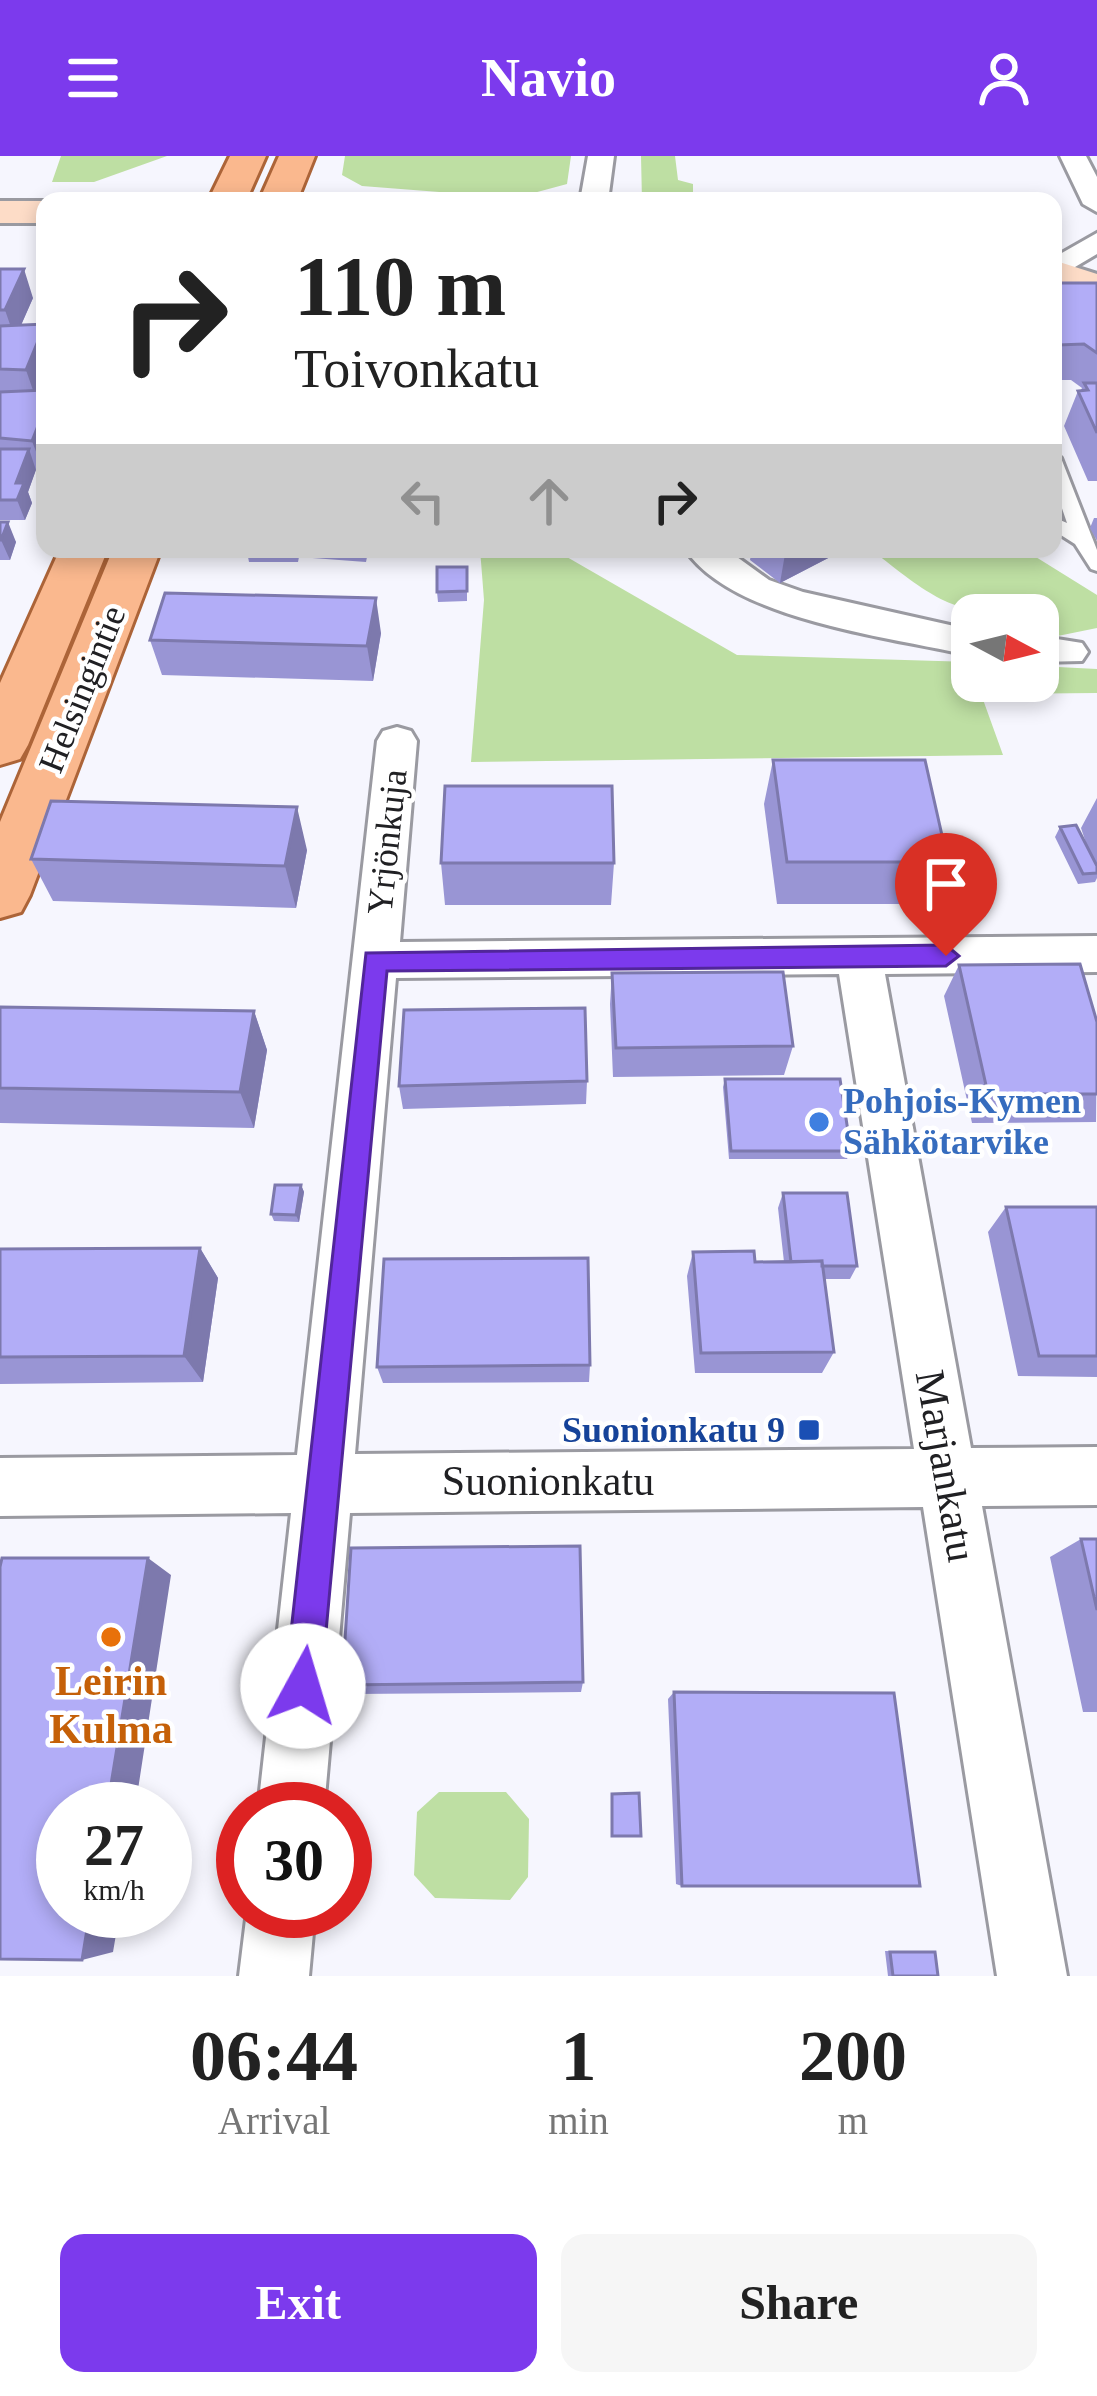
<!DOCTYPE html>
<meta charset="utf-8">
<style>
:root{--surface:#fff;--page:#f6f6f6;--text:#222;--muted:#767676;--accent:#7c3aed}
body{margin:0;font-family:Georgia,serif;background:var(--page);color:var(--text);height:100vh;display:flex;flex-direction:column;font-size:45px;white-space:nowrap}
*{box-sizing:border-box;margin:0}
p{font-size:39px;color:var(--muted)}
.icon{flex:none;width:66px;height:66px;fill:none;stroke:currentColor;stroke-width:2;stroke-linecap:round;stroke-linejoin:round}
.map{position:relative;height:1820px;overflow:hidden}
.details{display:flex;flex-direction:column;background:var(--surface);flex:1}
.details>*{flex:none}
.banner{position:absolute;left:36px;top:36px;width:1026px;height:366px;border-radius:24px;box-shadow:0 6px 18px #0003;background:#fff;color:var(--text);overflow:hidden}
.needle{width:78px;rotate:97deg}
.tools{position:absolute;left:951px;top:438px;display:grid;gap:24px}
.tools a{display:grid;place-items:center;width:108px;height:108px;border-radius:24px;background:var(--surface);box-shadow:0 6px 18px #0003;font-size:60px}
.speed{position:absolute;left:36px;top:1626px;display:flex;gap:24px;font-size:60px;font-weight:700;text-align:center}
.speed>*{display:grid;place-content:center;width:156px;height:156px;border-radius:50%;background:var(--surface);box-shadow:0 6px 18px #0003;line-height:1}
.speed small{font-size:30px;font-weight:400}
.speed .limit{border:18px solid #d22;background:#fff;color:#111}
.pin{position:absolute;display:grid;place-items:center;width:102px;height:102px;color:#fff;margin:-123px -51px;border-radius:50% 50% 50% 0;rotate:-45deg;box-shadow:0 0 12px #0007}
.pin .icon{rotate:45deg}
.me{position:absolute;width:132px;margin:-66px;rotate:6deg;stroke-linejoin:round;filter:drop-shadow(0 0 9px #0008)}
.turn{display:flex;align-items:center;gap:42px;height:252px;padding:0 60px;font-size:54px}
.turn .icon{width:156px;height:156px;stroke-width:2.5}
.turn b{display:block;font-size:84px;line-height:102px}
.lanes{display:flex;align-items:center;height:114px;padding:0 60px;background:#0003;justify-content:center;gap:60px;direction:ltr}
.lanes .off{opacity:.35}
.eta{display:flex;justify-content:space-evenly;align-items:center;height:204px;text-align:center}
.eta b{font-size:72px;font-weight:800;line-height:84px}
.cta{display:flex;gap:24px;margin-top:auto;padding:24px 60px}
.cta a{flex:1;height:138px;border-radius:24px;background:var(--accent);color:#fff;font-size:48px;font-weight:800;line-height:138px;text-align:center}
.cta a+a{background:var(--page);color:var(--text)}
header{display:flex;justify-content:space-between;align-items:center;height:156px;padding:0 60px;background:var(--accent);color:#fff;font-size:54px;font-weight:800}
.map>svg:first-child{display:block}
.green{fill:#bedfa3}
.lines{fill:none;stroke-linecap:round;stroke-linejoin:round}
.lane-casing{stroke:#9a9aa1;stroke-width:6}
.street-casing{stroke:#9a9aa1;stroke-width:6}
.secondary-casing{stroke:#9a9aa1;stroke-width:6}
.primary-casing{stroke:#ac6438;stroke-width:6}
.lane{fill:#fff;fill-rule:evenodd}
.street{fill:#fff;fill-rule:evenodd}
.secondary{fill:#fddcc7;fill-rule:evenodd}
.primary{fill:#fab88e;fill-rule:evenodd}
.wall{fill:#9995d4}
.shaded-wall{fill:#7d79ad}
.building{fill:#b2adf7;stroke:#7d79ad;stroke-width:3}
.route{fill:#7c3aed;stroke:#51269a;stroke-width:3}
.shop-dot{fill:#3f7fe0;stroke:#fff;stroke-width:4.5}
.transit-dot{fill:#1a4fb4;stroke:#fff;stroke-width:4.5}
.food-dot{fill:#e8710a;stroke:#fff;stroke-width:4.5}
.labels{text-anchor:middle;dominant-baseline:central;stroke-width:9;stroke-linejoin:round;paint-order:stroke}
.street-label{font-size:36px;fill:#202023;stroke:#fff}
.shop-label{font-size:36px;font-weight:bold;fill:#366cbe;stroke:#fff;text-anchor:start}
.transit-label{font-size:36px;font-weight:bold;fill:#164399;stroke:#fff;text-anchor:end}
.near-street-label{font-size:42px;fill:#202023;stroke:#fff}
.near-food-label{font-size:42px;font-weight:bold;fill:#c56008;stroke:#fff}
</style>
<header><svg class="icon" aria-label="menu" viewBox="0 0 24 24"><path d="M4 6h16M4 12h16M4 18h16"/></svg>Navio<svg class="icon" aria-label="person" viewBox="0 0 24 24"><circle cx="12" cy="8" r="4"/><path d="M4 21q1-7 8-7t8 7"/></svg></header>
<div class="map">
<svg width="1097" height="1820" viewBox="0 0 1097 1820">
<rect width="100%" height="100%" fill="#f6f6fe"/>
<!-- green -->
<path class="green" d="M61,0H167L94,26H52Z
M345,0H571L567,28L515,42L362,30L342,19Z
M641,0H675L678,24L693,28V45H642Z
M480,393H553L737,499L972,506V525H1038V510L1097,513V537L981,538L1003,599L471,606L484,444Z
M870,393H1023L1097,439V472L1038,484V459C949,459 938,445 870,393Z
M439,1636H506L529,1663L528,1721L510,1744L435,1742L414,1719L417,1656Z"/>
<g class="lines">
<!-- lane casing -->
<g class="lane-casing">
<path id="lane" d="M1053,297L1061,302L1097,394V415L1091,413L1075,388L1053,374V361L1067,367L1053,326Z"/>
</g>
<!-- street casing -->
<g class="street-casing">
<path id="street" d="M588,0H614L608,45H580Z
M1060,0H1086L1097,21V56L1083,48Z
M1097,77V98L1053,124V102Z
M685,393H726L769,424L803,436L972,474V500C893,481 733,465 685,393Z
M1038,480L1082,487L1088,496L1082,505L1038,506Z
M397,571L411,575L417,585L400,786L1097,780V816L885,818L971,1292L1097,1291V1349L982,1350L1067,1820H997L923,1351L350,1357L324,1653H258L291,1357L0,1360V1302L297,1299L377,585L383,575ZM839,818L914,1293L355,1298L396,822Z
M247,1755H315L309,1820H239Z"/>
</g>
<!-- secondary casing -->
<g class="secondary-casing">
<path id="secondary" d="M0,45H46L45,67H0Z
M1053,104L1097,118V144L1053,130Z"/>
</g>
<!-- primary casing -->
<g class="primary-casing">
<path id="primary" d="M230,0H266L246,45H208Z
M279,0H315L297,45H259Z
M60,393H108L28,589L20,603L0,609V527Z
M113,393H161L30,739L21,756L0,762V666Z"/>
</g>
<!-- lane -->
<use href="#lane" class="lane"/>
<!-- street -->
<use href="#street" class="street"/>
<!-- secondary -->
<use href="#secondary" class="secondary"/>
<!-- primary -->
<use href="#primary" class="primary"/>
</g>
<!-- wall -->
<path class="wall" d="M0,113L33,142L21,169L45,221L40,234H45V307L43,314L36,313L28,336L32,347L25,364H0Z
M1053,127H1097V325H1088L1064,270L1078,235L1081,234L1082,232L1071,224H1053Z
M1094,362H1097V385L1090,372Z
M0,366L16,386L10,404H0Z
M234,393H382L381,401H367L366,406L299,401L298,406H249L248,401H236Z
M445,393H479V399H446Z
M752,393H836L834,399L780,427L750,404Z
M467,411V445L438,446L437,436Z
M381,477L373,525L162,519L150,484Z
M773,604L945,694L991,739L987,748H777L764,648Z
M1097,642V722L1095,726L1078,728L1055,681L1060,671L1087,690L1081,672Z
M307,694L296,752L53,745L31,703Z
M441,707H614L611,749H445Z
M959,809L1097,866L1096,966L972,967L944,840Z
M612,817L793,890L784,919L613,921L610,848Z
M0,851L254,855L267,894L254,972L0,967Z
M725,923L851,995L847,1003H729L723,931Z
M587,925L586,948L403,953L399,930Z
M301,1029L304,1036L299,1066L274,1065L271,1058Z
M783,1037L857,1110L850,1123H824L834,1196L822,1217H695L687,1120L693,1096L755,1106H784L778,1052Z
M1006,1051H1097V1221L1018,1220L988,1076Z
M200,1092L218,1122L203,1226L0,1228V1093Z
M590,1209L589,1226L383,1227L377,1211Z
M1081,1383H1097V1556H1083L1050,1401Z
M583,1526L581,1536L354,1538L342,1529Z
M674,1536L682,1730L676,1728L668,1543Z
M885,1795L935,1796L938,1820H888Z"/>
<!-- shaded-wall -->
<path class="shaded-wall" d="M24,113L33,142L15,183L5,154Z
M45,169V221L36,243L26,214Z
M45,252V307L43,314L32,285Z
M29,293L36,314L28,336L32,347L25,364L17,344L16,327Z
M8,366L16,386L10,404L1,384Z
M796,393H836L834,399L780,427L785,398Z
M376,442L381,477L373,525L367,490Z
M297,651L307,694L296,752L285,710Z
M254,855L267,894L254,972L240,936Z
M301,1029L304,1036L299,1066L296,1059Z
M200,1092L218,1122L203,1226L184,1200Z
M148,1402L171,1419L135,1653H107Z
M90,1755H120L113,1796L82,1804Z"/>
<!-- building -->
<path class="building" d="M0,113H24L5,154H0Z
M1053,127H1097V197L1084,188L1058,189L1053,176Z
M45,168L26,214L0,213V170Z
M1084,227H1097V277L1078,235L1088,234Z
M45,234V252L32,285L0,282V236Z
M0,293H29L16,327H24L17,344H0Z
M0,366H8L1,384H0Z
M778,393H796L785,398Z
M437,411H467V435L437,436Z
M165,437L376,442L367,490L150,484Z
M773,604H925L948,706H787Z
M445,630H612L614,707H441Z
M51,645L297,651L285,710L31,703Z
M1076,669L1097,710V717L1083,718L1060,671Z
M945,694H980L991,739H935L948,706Z
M1080,808L1097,866V938H988L959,809Z
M783,816L793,890L616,892L612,817Z
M0,851L254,855L240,936L0,932Z
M585,852L587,925L399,930L404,854Z
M725,923H840L851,995H731Z
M275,1029H301L296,1059L271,1058Z
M783,1037H847L857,1110H822V1105L791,1106Z
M1006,1051H1097V1200H1039Z
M200,1092L184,1200L0,1201V1093Z
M754,1095L755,1106L822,1105L834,1196L701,1197L693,1096Z
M588,1102L590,1209L377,1211L384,1103Z
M1081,1383H1097V1454Z
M580,1390L583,1526L342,1529L351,1392Z
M2,1402H148L107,1653H63V1755H90L82,1804L0,1803V1411Z
M674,1536L894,1537L920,1730H682Z
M639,1637L641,1680H612V1638Z
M890,1796H935L938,1820H893Z"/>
<!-- route -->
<path class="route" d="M946,789L959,800L946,810L387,815L321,1530L316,1542L303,1548L291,1542L285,1530L366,797Z"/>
<!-- markers -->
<circle class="shop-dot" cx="819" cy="966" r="12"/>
<rect class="transit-dot" x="797" y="1262" width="24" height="24" rx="6"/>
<circle class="food-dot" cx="111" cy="1481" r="12"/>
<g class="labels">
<!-- street labels -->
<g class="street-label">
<text transform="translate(82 533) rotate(-68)">Helsingintie</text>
<text transform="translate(387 686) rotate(-84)">Yrjönkuja</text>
</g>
<!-- shop labels -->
<g class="shop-label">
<text x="843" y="945">Pohjois-Kymen<tspan x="843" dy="41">Sähkötarvike</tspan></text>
</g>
<!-- transit labels -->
<g class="transit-label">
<text x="785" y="1274">Suonionkatu 9</text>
</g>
<!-- near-street labels -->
<g class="near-street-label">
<text transform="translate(946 1310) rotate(80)">Marjankatu</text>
<text x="548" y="1325">Suonionkatu</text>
</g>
<!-- near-food labels -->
<g class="near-food-label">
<text x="111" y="1525">Leirin<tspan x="111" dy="48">Kulma</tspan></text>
</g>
</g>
</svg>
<div class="tools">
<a><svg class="needle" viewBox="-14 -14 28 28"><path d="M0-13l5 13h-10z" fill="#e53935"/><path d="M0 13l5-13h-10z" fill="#767676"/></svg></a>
</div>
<div class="speed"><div>27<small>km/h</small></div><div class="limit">30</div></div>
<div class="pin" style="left:946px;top:800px;background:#d93025"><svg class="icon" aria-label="arrive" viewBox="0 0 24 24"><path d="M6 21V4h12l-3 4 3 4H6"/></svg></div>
<svg class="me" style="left:303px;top:1530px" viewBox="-20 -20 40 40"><circle r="19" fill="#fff"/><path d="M0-13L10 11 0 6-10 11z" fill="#7c3aed"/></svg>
<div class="banner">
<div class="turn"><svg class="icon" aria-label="right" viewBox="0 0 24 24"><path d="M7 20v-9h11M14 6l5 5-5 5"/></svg><div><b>110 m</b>Toivonkatu</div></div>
<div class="lanes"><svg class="icon off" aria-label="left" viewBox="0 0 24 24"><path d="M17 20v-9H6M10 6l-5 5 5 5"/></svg><svg class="icon off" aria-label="ahead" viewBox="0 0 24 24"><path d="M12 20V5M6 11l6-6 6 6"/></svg><svg class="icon" aria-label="right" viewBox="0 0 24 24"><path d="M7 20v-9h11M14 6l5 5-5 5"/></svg></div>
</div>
</div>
<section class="details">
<div class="eta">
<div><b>06:44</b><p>Arrival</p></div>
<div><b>1</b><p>min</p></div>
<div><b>200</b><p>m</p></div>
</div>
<div class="cta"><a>Exit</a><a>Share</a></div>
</section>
